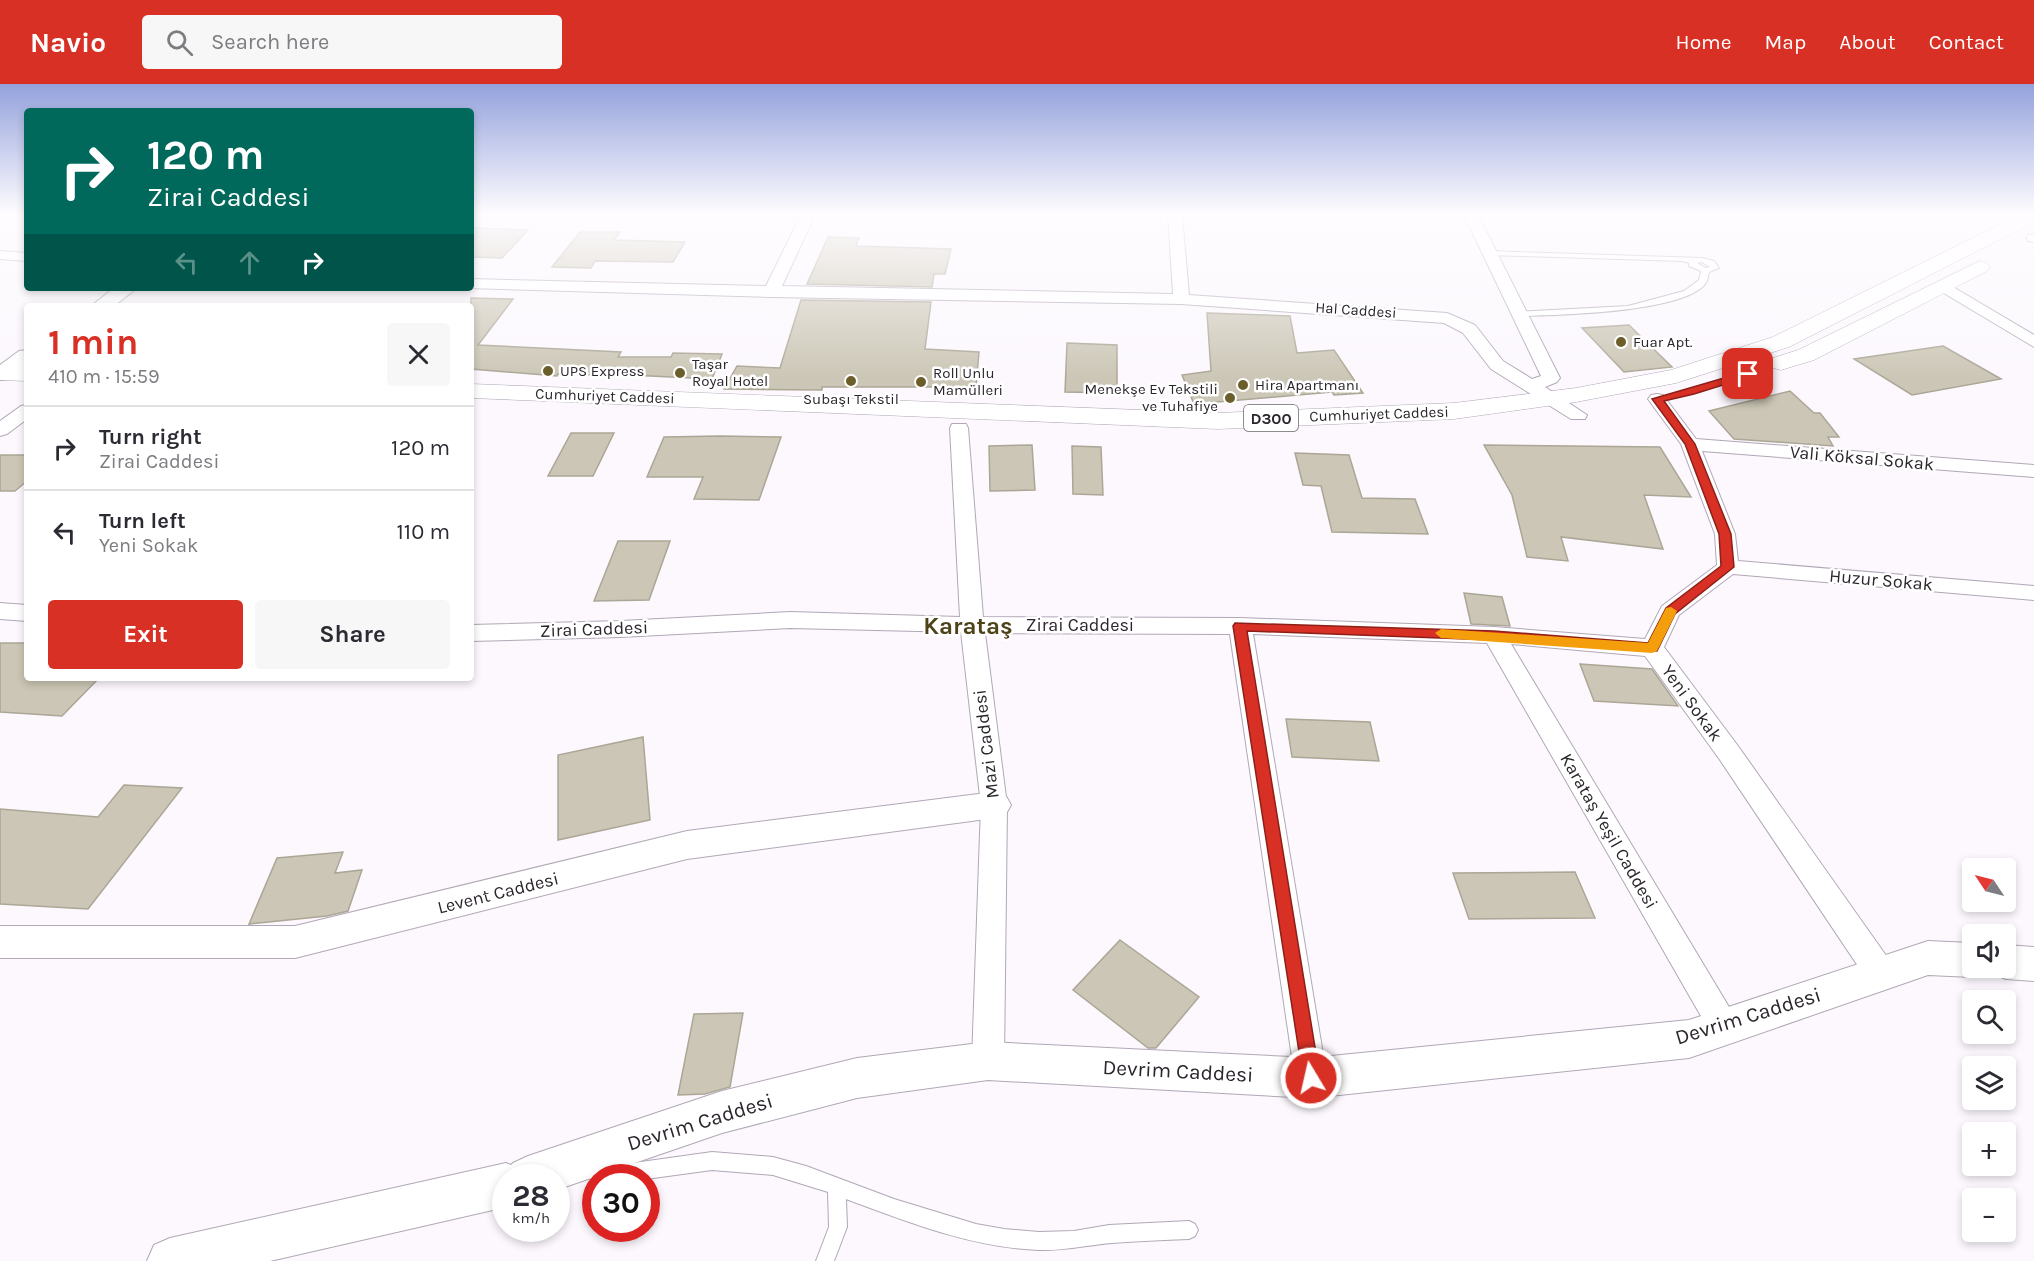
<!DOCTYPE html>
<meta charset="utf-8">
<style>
:root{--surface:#fff;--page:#f7f7f7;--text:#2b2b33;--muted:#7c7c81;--line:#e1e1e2;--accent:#d93025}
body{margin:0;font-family:Karla,sans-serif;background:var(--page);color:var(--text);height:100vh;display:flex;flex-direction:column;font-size:22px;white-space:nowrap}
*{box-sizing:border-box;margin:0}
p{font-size:20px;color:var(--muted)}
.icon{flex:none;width:33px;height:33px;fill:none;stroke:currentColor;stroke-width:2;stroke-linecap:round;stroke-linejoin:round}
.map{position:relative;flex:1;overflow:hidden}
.drawer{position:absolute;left:24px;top:219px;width:450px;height:378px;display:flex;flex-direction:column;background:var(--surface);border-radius:6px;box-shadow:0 3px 9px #0003}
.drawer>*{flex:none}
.top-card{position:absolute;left:24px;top:24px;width:450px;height:183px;border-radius:6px;box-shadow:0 3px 9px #0003;background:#00695c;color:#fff;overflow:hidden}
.needle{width:39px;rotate:305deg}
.fabs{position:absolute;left:1962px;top:774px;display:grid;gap:12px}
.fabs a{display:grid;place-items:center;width:54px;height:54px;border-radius:6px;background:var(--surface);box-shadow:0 3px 9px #0003;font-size:30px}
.speed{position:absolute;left:492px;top:1080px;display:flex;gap:12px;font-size:30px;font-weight:700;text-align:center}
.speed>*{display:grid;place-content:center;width:78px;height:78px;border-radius:50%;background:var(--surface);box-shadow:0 3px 9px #0003;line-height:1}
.speed small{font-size:15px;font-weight:400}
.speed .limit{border:9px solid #d22;background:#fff;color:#111}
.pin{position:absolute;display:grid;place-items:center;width:51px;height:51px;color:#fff;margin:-26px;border-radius:12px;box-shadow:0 3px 9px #0006}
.me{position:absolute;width:66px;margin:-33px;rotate:351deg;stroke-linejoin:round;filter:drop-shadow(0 0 4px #0008)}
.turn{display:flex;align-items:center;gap:21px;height:126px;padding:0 24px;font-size:27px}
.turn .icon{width:78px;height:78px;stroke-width:2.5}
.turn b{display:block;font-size:42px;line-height:51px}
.lanes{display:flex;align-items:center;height:57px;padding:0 24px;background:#0003;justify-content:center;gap:30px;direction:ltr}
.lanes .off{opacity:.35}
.round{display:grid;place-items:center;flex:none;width:63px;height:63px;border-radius:6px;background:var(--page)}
.head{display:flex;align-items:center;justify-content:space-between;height:102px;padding:0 24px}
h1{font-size:36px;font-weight:700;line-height:45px;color:var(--accent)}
.action{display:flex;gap:12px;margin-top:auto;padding:12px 24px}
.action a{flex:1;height:69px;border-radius:6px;background:var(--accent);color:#fff;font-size:24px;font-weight:700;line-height:69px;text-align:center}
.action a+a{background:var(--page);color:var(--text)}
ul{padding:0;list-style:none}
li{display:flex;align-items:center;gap:18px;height:84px;padding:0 24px;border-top:2px solid var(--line)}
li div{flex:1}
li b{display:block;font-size:22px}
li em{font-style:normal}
header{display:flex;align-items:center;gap:36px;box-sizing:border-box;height:84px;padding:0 30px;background:var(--accent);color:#fff}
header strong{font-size:28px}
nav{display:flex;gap:33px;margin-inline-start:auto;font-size:21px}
.search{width:420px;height:54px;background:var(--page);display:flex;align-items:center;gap:15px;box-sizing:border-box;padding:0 21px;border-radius:6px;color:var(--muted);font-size:22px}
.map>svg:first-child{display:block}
.building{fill:#cbc6b5;stroke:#aba695;stroke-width:1.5}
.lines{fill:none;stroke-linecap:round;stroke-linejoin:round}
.service-casing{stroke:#b1a7b6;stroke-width:2}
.minor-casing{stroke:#b1a7b6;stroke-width:2}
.tertiary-casing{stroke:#b1a7b6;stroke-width:2}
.trunk-casing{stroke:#b1a7b6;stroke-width:1}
.service{fill:#fff;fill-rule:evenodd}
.minor{fill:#fff;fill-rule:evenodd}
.tertiary{fill:#fff;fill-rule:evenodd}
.trunk{fill:#fff;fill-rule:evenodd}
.route{fill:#d93025;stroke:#8d1f18;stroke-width:1.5}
.slow{fill:#f59e0b}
.poi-dot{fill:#6c5e2b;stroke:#fff;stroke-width:2}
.labels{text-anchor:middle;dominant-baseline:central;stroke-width:5;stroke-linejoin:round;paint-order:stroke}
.far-street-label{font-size:15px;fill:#2b262c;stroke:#fff}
.far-poi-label{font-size:15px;fill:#2b262c;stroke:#fff;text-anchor:start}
.shield{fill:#fff;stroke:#6b676b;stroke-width:1.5}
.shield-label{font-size:16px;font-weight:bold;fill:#2b262c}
.street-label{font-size:18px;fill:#2b262c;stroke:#fff}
.near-street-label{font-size:21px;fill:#2b262c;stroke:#fff}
.district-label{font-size:24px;font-weight:bold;fill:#4d4219;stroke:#fff}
</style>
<header>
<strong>Navio</strong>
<div class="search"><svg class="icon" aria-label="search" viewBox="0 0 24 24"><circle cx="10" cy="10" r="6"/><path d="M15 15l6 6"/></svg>Search here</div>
<nav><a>Home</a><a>Map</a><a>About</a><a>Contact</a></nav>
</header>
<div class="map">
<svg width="2034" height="1177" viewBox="0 0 2034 1177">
<rect width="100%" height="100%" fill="#fcf8fe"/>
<!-- building -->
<path class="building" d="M471,144L528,146L502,174L471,173Z
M580,148H620L614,156L685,158L673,178L595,177L591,184L552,183Z
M828,153L859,154L856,162L951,165L945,190H934L932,203L807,200Z
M471,214L513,215L478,261L621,268L618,273H671L673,269L722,270L712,295L610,290V287L607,291L558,290L557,292L471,285Z
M801,216L931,218L925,265L979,268L976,303H822V306L724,305L737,282L780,284Z
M1207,229L1290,232L1297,269L1334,266L1363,309L1334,311L1332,308L1194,320L1182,291L1211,287Z
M1629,241L1672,283L1624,288L1582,244Z
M1067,259L1117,261V309L1065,308Z
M1943,262L2001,295L1912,311L1854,275Z
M1790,307L1814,329H1820L1839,353H1828L1833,362L1734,355L1709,327Z
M571,349H614L593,392H548Z
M720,352L781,353L759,416L694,415L703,393H647L664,353Z
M1032,361L1035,406L990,407L989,362Z
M1484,361L1660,363L1691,413L1644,411L1663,465L1561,453L1568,477L1527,473L1512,411Z
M1072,362L1101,363L1103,411L1073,410Z
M1295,369L1349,371L1362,414L1415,415L1428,450L1332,448L1321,402L1303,401Z
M0,371H27V397L15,407H0Z
M618,457H670L649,516L594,517Z
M1464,509L1502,513L1510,542L1471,540Z
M0,559H27V594H99L62,632L0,628Z
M1580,580L1652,585L1678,622L1594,617Z
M1286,635L1370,638L1379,677L1292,673Z
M643,653L650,736L558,756V671Z
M124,701L182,704L88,825L0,820V725L98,733Z
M343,768L335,789L362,786L348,827L327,832L249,840L277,774Z
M1575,788L1595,834L1469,835L1453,789Z
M1120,856L1199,913L1156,964H1148L1073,906Z
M743,929L730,1003L705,1010L678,1011L694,930Z"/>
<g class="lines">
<!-- service casing -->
<g class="service-casing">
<path id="service" d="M1487,167L1702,174L1714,177L1719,184L1709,188C1708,191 1708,194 1707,197C1691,229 1554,231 1520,232L1516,230L1517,228L1628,222L1684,207L1699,196L1701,187L1689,182V179L1682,177L1490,171L1486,169ZM1702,178L1710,183L1706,184L1697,179Z
M712,1068L773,1073L806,1082L894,1115L976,1140L1004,1145L1039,1148L1074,1147L1109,1141L1189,1137L1195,1140L1198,1146L1195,1152L1189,1155C1163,1156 1137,1157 1112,1159C1087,1161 1064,1167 1039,1166C973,1164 908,1138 846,1115L847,1143L834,1177H816L829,1143L828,1108L773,1091L712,1086L646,1095L596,1094V1097L581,1091L578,1085L581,1079L587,1076L605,1083Z"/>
</g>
<!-- minor casing -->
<g class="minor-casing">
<path id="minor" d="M801,131H815L782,202L1173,210L1168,131H1182L1189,211L1447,229L1475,241L1503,277L1532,295L1541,292L1464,131H1478L1560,294L1557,298L1545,303L1587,331L1585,335H1571L1491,285L1463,249L1444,239L1181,220L771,213L468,204H471V195L766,202Z
M2034,150V158L2028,157L2026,154L2028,151Z
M0,167L27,169V177L0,175Z
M1943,197L2034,251V263L1937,205L1935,202Z
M1657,310L1663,311L1696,355L2034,381V393L1702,367L1735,450L1738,477L2034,502V516L1733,490L1679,531L1664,563L1738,662L1892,880L1896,890L1892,900L1881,904L1870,900L1720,676L1645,572L1511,560L1735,933L1740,943L1735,953L1724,958L1713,953L1487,559L1253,550L1327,994L1323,1005L1311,1010L1299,1005L1295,994L1230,550L985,549L1007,721L1004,977L999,988L988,993L977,988L972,977L981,721L961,548L790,544L621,553L471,557V541L621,537L790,528L960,533L950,344L952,340H966L968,344L983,533L1240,534L1494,543L1645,555L1662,522L1717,481L1715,450L1681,360L1648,315L1651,311Z
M27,321V335L7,350L0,352V337L21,322Z
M0,519L27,521V537L0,535Z"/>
</g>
<!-- tertiary casing -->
<g class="tertiary-casing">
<path id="tertiary" d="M114,204H137L114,222H91Z
M27,266V282L10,295L0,296V281L19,267Z
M994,708L1006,712L1011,721L1006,730L994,734L687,775L295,874H0V842H295L687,747Z
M1928,857L1972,859V884H1987L1985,888L1972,893L1928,891L1689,974L1311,1014L988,996L857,1014L722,1049L556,1106V1094H506V1123L270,1177H147L154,1161L170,1154L506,1079L511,1081L513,1079L528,1072L722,1007L857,974L988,958L1311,974L1689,936Z
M2006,861L2034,863V897L2006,895L1993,890L1990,884H2006Z"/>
</g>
<!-- trunk casing -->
<g class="trunk-casing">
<path id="trunk" d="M2019,131H2034V138L1789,263L1676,299L1576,318L1454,335L1218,345L471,314V300L1218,329L1454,319L1576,304L1671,286L1773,253Z
M1980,177L1987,179L1990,183L1987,187L1814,276L1781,286L1773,284L1769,279L1773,274L1798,266Z
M0,282L27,283V297L0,296Z"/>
</g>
<!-- service -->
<use href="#service" class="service"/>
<!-- minor -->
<use href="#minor" class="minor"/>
<!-- tertiary -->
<use href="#tertiary" class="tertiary"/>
<!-- trunk -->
<use href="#trunk" class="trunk"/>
</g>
<!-- sky -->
<linearGradient id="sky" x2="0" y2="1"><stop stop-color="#94a2dc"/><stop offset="0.44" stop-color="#fefcff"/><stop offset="1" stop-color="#fefcff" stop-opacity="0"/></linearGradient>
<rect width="2034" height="295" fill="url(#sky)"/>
<!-- route -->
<path class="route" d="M1748,287H1752V292L1694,310L1664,317L1695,360L1731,450L1734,483L1675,530L1657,567L1494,556L1247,547L1320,994L1317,1000L1311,1003L1304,1000L1233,542L1235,539L1494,547L1648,559L1666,524L1721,482L1719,450L1685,360L1652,315Z"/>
<!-- slow -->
<path class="slow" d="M1671,523L1677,527L1657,567L1652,569L1441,554L1435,549L1441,545L1648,559L1666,524Z"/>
<!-- markers -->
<g class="poi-dot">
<circle cx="1621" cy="258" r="6"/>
<circle cx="548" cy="287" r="6"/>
<circle cx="680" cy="289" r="6"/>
<circle cx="851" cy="297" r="6"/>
<circle cx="921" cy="298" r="6"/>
<circle cx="1243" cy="301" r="6"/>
<circle cx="1230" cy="314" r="6"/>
</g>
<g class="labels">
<!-- far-street labels -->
<g class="far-street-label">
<text transform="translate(1356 226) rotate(4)">Hal Caddesi</text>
<text transform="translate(605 312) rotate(2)">Cumhuriyet Caddesi</text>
<text transform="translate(1379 330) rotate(-2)">Cumhuriyet Caddesi</text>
</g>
<!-- far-poi labels -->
<g class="far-poi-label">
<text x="1633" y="258">Fuar Apt.</text>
<text x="692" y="280">Taşar<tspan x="692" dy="17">Royal Hotel</tspan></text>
<text x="560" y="287">UPS Express</text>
<text x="933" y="289">Roll Unlu<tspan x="933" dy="17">Mamülleri</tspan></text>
<text x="1255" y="301">Hira Apartmanı</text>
<text x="1218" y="305" text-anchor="end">Menekşe Ev Tekstili<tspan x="1218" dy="17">ve Tuhafiye</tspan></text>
<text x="851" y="315" text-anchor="middle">Subaşı Tekstil</text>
</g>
<!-- shield labels -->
<rect class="shield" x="1244" y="321" width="54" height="26" rx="4.5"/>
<g class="shield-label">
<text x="1271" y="334">D300</text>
</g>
<!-- street labels -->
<g class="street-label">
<text transform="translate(1862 374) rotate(5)">Vali Köksal Sokak</text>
<text transform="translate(1881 496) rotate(5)">Huzur Sokak</text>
<text x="1080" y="541">Zirai Caddesi</text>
<text transform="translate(594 545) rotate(-2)">Zirai Caddesi</text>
<text transform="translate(1692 619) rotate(54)">Yeni Sokak</text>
<text transform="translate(986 660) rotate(-97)">Mazi Caddesi</text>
<text transform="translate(1609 747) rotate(60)">Karataş Yeşil Caddesi</text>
<text transform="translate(498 809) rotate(-14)">Levent Caddesi</text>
</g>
<!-- near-street labels -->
<g class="near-street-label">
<text transform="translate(1748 932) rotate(-17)">Devrim Caddesi</text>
<text transform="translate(1178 987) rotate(3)">Devrim Caddesi</text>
<text transform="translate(700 1038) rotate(-17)">Devrim Caddesi</text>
</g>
<!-- district labels -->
<g class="district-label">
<text x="968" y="542">Karataş</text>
</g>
</g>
</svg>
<div class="fabs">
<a><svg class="needle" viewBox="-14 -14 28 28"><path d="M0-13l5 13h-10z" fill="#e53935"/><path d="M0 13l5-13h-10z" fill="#7c7c81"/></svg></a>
<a><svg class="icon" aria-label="sound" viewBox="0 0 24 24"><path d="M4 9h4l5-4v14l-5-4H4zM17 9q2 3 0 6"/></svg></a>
<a><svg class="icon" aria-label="search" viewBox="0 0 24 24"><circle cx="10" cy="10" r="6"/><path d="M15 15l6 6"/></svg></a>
<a><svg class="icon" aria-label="layers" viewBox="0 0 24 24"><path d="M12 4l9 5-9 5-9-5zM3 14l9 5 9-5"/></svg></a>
<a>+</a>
<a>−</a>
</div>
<div class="speed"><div>28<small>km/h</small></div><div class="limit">30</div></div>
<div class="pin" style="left:1748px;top:290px;background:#d93025"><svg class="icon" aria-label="arrive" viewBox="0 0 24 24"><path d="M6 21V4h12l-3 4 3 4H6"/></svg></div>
<svg class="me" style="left:1311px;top:994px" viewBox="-20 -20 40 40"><circle r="17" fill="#d93025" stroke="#fff" stroke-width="3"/><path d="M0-11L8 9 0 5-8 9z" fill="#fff"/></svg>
<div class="top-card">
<div class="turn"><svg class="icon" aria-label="right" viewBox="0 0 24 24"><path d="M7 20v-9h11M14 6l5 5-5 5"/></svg><div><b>120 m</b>Zirai Caddesi</div></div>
<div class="lanes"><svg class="icon off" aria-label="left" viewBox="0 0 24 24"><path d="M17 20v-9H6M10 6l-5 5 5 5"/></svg><svg class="icon off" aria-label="ahead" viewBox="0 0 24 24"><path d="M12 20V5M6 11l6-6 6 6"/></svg><svg class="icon" aria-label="right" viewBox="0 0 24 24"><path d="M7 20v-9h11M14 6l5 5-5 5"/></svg></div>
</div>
<section class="drawer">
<div class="head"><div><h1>1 min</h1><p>410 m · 15:59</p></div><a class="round"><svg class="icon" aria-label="close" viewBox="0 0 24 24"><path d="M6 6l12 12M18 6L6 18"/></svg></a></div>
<ul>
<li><svg class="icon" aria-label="right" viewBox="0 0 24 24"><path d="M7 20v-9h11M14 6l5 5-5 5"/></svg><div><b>Turn right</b><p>Zirai Caddesi</p></div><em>120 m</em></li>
<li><svg class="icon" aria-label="left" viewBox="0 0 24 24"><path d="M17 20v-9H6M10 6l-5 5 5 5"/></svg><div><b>Turn left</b><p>Yeni Sokak</p></div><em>110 m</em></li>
</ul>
<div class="action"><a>Exit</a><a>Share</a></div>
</section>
</div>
